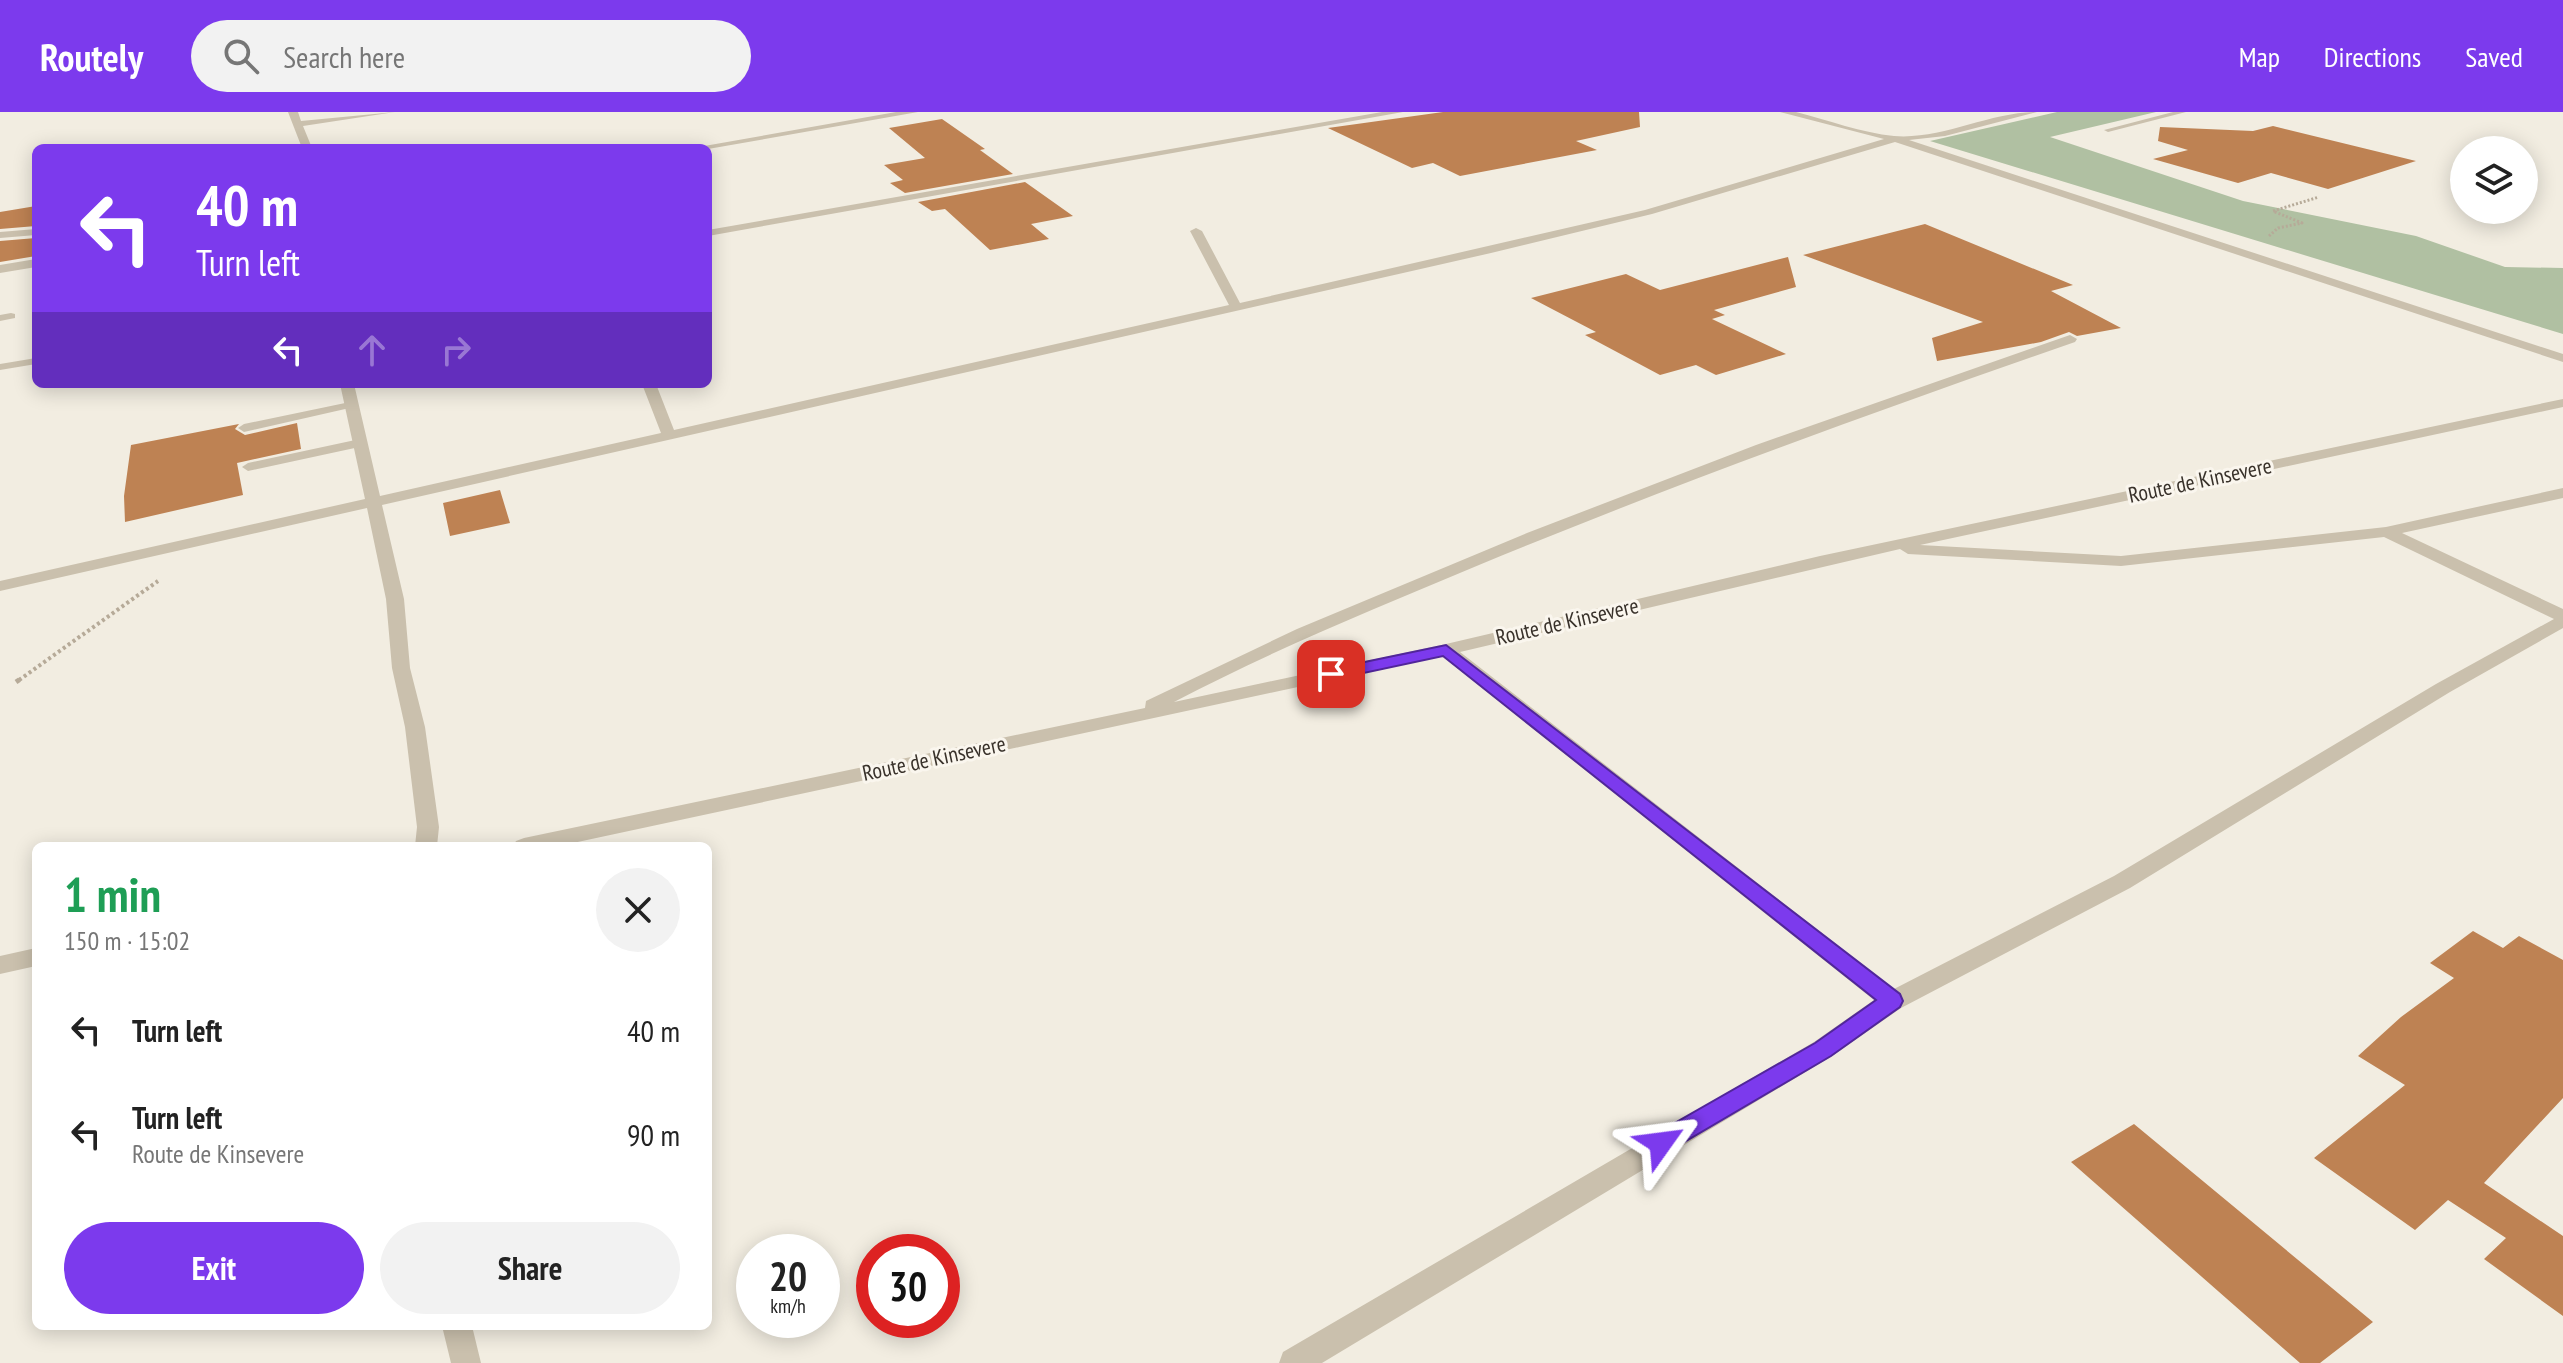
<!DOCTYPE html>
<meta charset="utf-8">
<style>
:root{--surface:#fff;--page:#f2f2f2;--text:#222;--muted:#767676;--accent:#7c3aed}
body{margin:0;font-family:"PT Sans Narrow",sans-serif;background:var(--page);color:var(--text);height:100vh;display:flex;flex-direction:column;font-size:30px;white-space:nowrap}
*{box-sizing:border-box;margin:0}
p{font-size:26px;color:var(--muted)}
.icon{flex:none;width:44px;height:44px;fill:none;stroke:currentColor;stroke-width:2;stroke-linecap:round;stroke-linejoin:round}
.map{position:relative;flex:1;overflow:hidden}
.drawer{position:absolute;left:32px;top:730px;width:680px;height:488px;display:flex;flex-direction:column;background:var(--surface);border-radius:12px;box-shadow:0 4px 20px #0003}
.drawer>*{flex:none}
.banner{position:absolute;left:32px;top:32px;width:680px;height:244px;border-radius:12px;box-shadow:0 4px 20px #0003;background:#7c3aed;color:#fff;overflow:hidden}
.buttons{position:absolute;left:2450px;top:24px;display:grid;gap:16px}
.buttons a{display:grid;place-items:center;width:88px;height:88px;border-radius:50%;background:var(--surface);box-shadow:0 4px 20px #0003;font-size:40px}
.speed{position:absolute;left:736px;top:1122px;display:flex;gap:16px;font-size:40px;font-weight:700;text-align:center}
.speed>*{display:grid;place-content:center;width:104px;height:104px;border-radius:50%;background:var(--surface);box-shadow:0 4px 20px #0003;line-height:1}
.speed small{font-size:20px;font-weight:400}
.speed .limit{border:12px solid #d22;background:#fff;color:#111}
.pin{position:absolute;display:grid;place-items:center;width:68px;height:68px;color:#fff;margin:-34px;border-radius:16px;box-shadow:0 4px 12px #0006}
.me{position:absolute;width:88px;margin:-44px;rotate:59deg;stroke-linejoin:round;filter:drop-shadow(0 0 6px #0008)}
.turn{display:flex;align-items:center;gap:28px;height:168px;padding:0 32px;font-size:36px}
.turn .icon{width:104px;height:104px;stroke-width:2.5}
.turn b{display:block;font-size:56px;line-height:68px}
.lanes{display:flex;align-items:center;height:76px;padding:0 32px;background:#0003;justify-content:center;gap:40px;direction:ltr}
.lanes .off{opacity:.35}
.round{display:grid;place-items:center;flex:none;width:84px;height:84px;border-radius:42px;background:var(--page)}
.headline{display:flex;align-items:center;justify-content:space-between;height:136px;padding:0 32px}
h1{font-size:48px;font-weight:600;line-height:60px;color:#1e9e55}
.primary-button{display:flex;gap:16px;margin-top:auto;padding:16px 32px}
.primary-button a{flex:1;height:92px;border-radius:48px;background:var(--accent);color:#fff;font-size:32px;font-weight:600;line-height:92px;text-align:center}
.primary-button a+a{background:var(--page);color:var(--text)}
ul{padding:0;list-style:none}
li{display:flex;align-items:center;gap:24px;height:104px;padding:0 32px}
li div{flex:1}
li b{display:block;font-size:30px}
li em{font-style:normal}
header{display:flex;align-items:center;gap:48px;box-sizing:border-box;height:112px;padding:0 40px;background:var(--accent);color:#fff}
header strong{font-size:38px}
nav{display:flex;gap:44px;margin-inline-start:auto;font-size:28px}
.search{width:560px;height:72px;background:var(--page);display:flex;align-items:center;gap:20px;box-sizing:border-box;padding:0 28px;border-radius:44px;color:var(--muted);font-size:30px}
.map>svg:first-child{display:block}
.green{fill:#b0c0a2}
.building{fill:#be8253}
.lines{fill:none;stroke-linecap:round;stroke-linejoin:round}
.path-far2{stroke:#b6aa98;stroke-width:3;stroke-dasharray:2 2;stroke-linecap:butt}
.path-far1{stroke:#b6aa98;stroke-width:4;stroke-dasharray:3 3;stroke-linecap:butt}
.path{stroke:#b6aa98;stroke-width:5;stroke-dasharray:4 4;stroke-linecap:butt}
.lane{fill:#cac0ad;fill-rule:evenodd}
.street{fill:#cac0ad;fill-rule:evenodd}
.route{fill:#7c3aed;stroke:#51269a;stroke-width:2}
.labels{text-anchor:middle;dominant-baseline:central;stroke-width:6;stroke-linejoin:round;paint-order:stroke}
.street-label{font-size:22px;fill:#39322b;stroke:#faf6ee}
</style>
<header>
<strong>Routely</strong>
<div class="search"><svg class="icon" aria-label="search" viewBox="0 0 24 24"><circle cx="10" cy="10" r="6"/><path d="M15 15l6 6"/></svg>Search here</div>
<nav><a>Map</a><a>Directions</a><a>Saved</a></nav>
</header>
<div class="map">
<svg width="2563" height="1251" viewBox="0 0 2563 1251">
<rect width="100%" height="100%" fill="#f2ede1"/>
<!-- green -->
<path class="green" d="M2057,0H2156L2050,25L2243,89L2416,124L2505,155L2563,156V222L1930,29Z"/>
<!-- building -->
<path class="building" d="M1443,0H1639L1640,15L1576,29L1597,38L1460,64L1433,51L1412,56L1328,16Z
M942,7L985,37L980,38L1013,62L905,81L890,71L903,68L884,53L925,46L889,16Z
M2273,14L2416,49L2328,77L2271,61L2238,71L2153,47L2188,38L2158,29L2160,15L2253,19Z
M1025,70L1073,104L1031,112L1049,127L990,138L945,97L932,99L918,90Z
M36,94V114L0,117V100Z
M1925,112L2073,173L2051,179L2121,216L2077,224L2069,220L2041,230L1937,249L1932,226L1983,210L1803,143Z
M36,126V144L0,150V129Z
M1788,145L1796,175L1714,198L1725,203L1712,207L1786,242L1716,263L1696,253L1660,263L1585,223L1596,220L1531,186L1626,162L1660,178Z
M297,311L301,337L237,351L243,383L125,410L124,384L131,333L239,312L235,317L245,323Z
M500,378L510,411L450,424L443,391Z
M2473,819L2503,836L2519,824L2563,848V986L2484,1071L2563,1124V1204L2484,1147L2506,1126L2448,1088L2415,1118L2314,1046L2405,973L2358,944L2401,905L2454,866L2430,851Z
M2134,1012L2373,1210L2320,1251H2300L2071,1050Z"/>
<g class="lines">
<!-- path-far2 -->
<path class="path-far2" d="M2269,124L2278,116L2302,111L2273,99L2319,85"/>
<!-- path-far1 -->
<path class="path-far1" d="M19,568L158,469"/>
<!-- path -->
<path class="path" d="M16,570L22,566"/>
<!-- lane -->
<path class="lane" d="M2173,0H2186L2108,20L2104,18Z
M36,117V123L0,126V120Z
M11,201L15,202V206L0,209V203Z
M36,246V252L0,258V252Z
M350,290L356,293L354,295L244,320L238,316L244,312Z
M360,327L366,331L364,334L248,359L242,355L248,351Z"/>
<!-- street -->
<path class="street" d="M288,0H298L301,9L395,0L303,14L312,36H302Z
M896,0H918L708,37L693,36Z
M1382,0H1403L708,124V118Z
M1780,0H1796C1828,8 1862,21 1894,24C1942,28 1989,0 2037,0L1945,24L1909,28L2563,242V250L1895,30L1652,102L1491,141L382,393L404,487L410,556L425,615L439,715L437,734H415L417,715L405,615L392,556L386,487L367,396L0,479V469L365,387L340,272H354L380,384L661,321L642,272H656L674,318L1229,193L1190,119L1196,116L1202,119L1240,191L1645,98L1884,27Z
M36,147V155L0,161V153Z
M2070,223L2077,227L2075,230C1874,300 1675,372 1479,453C1376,496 1273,538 1174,590L1446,532L1820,444L2563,287V295L1920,433L2121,444L2386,415L2563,376V386L2402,421L2563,497V516L2450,580L2130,776L1901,896L1832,944L1322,1251H1279L1283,1240L1814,930L1874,888L1442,544L559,734H513L516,729L524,726L1145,596L1146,589L1297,517L1527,421L1756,333ZM2384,425L2554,507L2436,572L2114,764L1894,877L1460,540L1900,437L1908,442L2121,454Z
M36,836V854L0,862V844Z
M442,1214H472L481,1251H451Z"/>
</g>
<!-- route -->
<path class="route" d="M1446,533L1900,882L1903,889L1900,895L1831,944L1669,1039L1661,1042L1652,1039L1648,1031L1652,1024L1815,931L1876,888L1443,544L1331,568L1323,562L1331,557Z"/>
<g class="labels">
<!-- street labels -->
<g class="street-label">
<text transform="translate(2200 368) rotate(-12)">Route de Kinsevere</text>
<text transform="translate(1567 509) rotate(-13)">Route de Kinsevere</text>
<text transform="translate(934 646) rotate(-12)">Route de Kinsevere</text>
</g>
</g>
</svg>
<div class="buttons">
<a><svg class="icon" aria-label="layers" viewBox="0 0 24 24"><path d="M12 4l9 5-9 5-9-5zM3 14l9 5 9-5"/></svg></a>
</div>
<div class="speed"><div>20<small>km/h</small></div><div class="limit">30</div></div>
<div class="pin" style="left:1331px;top:562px;background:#d93025"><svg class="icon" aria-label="arrive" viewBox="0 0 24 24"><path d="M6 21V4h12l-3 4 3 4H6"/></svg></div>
<svg class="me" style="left:1661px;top:1031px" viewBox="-20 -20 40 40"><path d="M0-17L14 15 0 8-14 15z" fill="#7c3aed" stroke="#fff" stroke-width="4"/></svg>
<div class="banner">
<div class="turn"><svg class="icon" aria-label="left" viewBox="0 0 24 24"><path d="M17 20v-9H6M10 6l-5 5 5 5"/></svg><div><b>40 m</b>Turn left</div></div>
<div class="lanes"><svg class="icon" aria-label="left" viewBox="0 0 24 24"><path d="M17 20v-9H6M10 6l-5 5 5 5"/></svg><svg class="icon off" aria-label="ahead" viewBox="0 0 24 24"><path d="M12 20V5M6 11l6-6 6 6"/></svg><svg class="icon off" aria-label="right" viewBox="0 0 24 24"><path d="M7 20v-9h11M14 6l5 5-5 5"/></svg></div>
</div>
<section class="drawer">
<div class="headline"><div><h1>1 min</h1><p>150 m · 15:02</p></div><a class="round"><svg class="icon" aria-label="close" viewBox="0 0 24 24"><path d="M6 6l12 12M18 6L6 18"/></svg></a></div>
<ul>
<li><svg class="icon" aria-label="left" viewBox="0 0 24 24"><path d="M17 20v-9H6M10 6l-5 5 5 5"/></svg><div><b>Turn left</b></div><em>40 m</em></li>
<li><svg class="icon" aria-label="left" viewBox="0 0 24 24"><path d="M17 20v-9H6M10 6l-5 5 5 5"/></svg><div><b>Turn left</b><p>Route de Kinsevere</p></div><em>90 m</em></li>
</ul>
<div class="primary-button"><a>Exit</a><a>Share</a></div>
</section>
</div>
